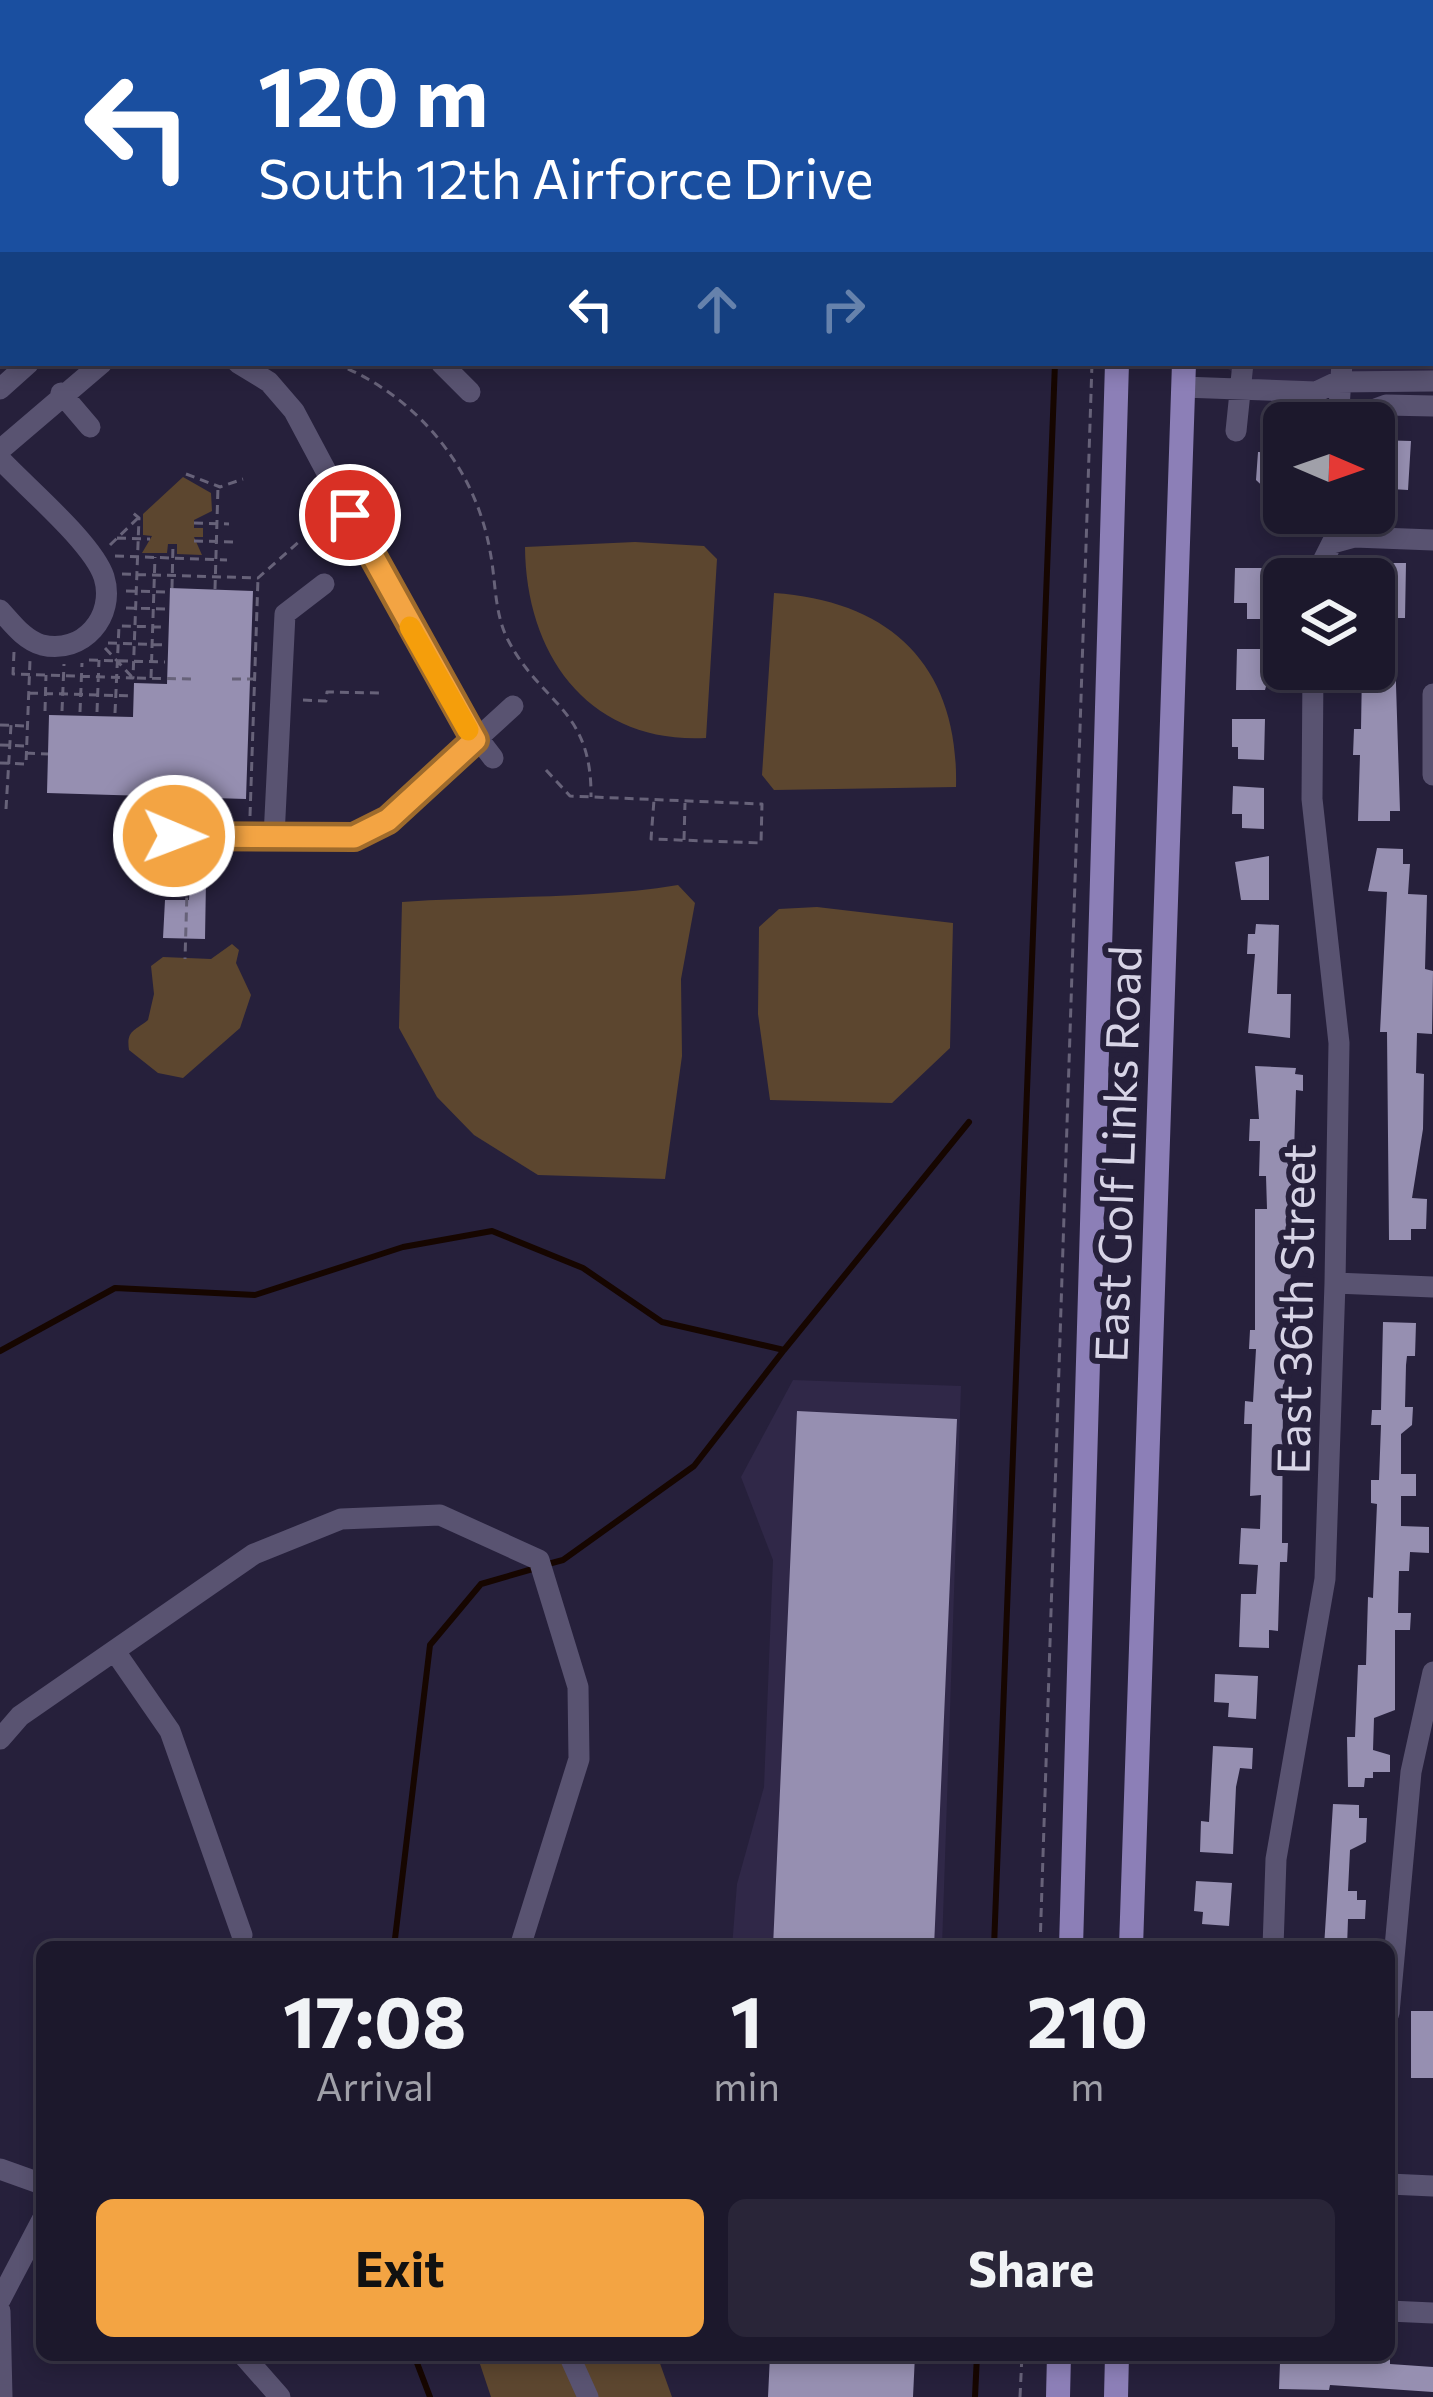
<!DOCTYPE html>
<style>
:root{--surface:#1c182c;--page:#292538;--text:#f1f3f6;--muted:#a0a0a9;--line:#3a3748;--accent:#f3a443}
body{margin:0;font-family:Commissioner,sans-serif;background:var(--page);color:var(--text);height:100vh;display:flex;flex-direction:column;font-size:45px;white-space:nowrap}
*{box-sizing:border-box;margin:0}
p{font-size:39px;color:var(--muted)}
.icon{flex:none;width:66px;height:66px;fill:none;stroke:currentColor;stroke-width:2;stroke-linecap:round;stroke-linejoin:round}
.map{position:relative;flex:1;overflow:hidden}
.sheet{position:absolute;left:36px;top:1941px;width:1359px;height:420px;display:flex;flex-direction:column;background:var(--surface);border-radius:18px;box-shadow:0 6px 18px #0003,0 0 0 3px var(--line)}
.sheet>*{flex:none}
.guide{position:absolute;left:0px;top:0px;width:1434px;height:366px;box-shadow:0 6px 18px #0003,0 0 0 3px var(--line);background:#1a4fa0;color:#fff;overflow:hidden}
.needle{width:78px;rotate:92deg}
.buttons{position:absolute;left:1263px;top:402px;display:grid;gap:24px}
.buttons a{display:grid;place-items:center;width:132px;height:132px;border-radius:18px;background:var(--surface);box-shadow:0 6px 18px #0003,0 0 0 3px var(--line);font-size:60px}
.pin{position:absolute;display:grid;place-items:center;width:102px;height:102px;color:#fff;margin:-51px;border:6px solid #fff;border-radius:50%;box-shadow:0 3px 12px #0007}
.me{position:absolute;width:132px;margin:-66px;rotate:91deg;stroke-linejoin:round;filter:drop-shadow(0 0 9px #0008)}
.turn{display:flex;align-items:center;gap:42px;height:252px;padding:0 60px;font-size:54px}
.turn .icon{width:156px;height:156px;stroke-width:2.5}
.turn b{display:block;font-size:84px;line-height:102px}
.lanes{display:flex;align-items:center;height:114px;padding:0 60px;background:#0003;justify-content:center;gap:60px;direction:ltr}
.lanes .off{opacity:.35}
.eta{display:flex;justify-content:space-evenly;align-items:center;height:204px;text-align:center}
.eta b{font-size:72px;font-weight:700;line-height:84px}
.action{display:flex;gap:24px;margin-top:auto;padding:24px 60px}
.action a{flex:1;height:138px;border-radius:18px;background:var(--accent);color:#111;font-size:48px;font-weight:700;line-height:138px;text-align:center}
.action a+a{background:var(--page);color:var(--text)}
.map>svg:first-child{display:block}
.built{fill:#302848}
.green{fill:#5c462f}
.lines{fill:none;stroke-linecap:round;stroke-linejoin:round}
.stream{stroke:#160600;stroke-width:6}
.building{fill:#968fb1}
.path{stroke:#676279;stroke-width:3;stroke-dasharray:9 6;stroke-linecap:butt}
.minor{stroke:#595371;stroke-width:21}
.major{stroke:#8c7fb7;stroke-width:24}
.route-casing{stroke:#9e6b2c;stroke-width:30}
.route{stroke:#f3a443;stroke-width:21}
.slow{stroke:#f59e0b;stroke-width:21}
.labels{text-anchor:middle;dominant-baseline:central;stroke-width:12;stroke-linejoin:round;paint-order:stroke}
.street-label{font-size:45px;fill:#d7d4e6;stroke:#26203b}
</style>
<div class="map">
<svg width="1433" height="2397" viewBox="0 0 1433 2397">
<rect width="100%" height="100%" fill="#26203b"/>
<!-- built -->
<path class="built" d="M1433,196V388L1245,381L1228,369V363H1431Z
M793,1380L961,1386L942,1947H732L737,1884L764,1787L773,1560L741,1477Z"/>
<!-- green -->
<path class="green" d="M183,477L211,493L212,511L194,520V528H203V537H194L202,555L177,554V544H168L167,553H142L152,536L143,535V514Z
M635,542L704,546L717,559L706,738C590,744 526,657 525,547Z
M774,593C892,601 959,667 956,787L774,790L762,775Z
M678,885L695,903L681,979L682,1056L665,1179L538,1175L474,1135L437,1097L399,1028L402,902C495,895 587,900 678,885Z
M817,907L953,923L950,1048L892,1103L770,1100L758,1014L759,927L779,909Z
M232,944L239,950L236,963L251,995L240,1028L183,1078L158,1073L129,1050C126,1030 135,1031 148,1020L154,994L151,966L163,957L211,959Z
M477,2355H657L672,2397H491Z"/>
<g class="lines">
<!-- stream -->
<path class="stream" d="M314,3L319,0
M0,1351L115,1288L255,1295L403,1247L492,1231L583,1268L662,1322L784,1350L969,1122
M548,1564L563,1560L694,1466L784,1350
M394,1947L430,1645L481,1584L536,1568
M994,1947L1055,363
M414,2355L430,2397
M975,2397L977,2355"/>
</g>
<!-- building -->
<path class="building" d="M1377,440L1411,441L1408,490L1374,488Z
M1258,452L1284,453V527L1263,507L1273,496L1256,480Z
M1353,563H1406L1405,618H1388L1387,651L1374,650V579H1353Z
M1235,568H1274L1272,619H1247V603H1234Z
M170,588L253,591L246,799L47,793L49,715L133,717L134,683L167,684Z
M1237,649H1267V656L1274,657L1265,690H1236Z
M1374,652L1395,653L1400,811H1390V821H1358L1360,755H1353L1354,729H1361L1362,669H1374Z
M1232,719H1265L1264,760L1238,759V747H1232Z
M1233,786L1264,788V829L1242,828V814H1232Z
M1377,848L1403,849V864H1410L1408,894L1427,895L1425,969L1433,971L1432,1034L1417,1033L1416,1073L1424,1074L1423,1129L1412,1198L1427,1199L1426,1229H1411V1240H1389L1387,1032H1380L1387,892L1368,891Z
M1269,856V900H1241L1235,862Z
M190,880H206L205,939L163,938L165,900H189Z
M1256,924L1279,925L1277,994H1291L1290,1038L1248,1033L1255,954H1247L1248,934H1255Z
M1255,1066L1296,1068L1295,1074L1303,1075V1091L1296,1090L1291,1245L1290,1333H1298L1296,1363L1286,1362L1283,1401L1282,1543H1288L1287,1562H1280L1278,1631L1269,1630V1648L1239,1647L1241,1594H1256L1258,1565L1239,1564L1241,1528L1260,1529L1261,1495L1250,1496L1252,1424H1244L1245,1401L1253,1402L1256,1349H1249L1250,1330H1255V1209H1267L1266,1176H1259L1260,1141H1249L1250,1119H1259Z
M1383,1322L1416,1323L1415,1356H1407L1406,1365L1405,1407H1413L1412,1425L1401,1434V1474H1416V1496H1401V1526L1429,1527V1553L1410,1552L1409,1571H1399L1398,1613H1411L1410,1630H1395V1710L1374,1718L1373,1750L1390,1755V1772H1373V1778H1365L1364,1787H1348L1347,1737H1355L1358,1665H1366L1368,1597L1373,1598L1377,1504L1371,1503V1480H1379L1381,1425H1371L1372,1410H1381Z
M797,1411L957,1419L934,1947H773Z
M1215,1674L1258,1676L1256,1719L1228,1717L1229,1703L1214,1702Z
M1213,1746L1253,1748L1252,1769L1240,1768L1236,1787L1233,1854L1200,1852L1201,1821L1209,1822Z
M1333,1804L1359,1805V1818H1367L1366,1842L1350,1850L1348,1891H1357V1900H1366L1365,1919H1348L1347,1947H1324Z
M1196,1881L1232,1883L1229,1926L1202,1924L1203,1912L1194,1911Z
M1411,2011H1433V2078H1411Z
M770,2355H915L913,2397H768Z
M1302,2355H1390V2364L1433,2367V2392L1330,2385L1329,2390L1279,2389L1280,2363H1302Z"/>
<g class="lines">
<!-- path -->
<path class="path" d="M1260,3L1264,0
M334,363C415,394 475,466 490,551C496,581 494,613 508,640C542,705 592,708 591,797
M186,474L220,487L243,479
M194,523L229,524
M117,538L150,539
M194,541L237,542
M110,545L138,518
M115,556L227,560
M122,574L258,578L301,540
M172,588L173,544
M215,589L218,486
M126,591L167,592
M126,608L166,609
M108,643L166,645
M105,648L133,678L192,679
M14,652L13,674L133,678L139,518L133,513
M89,660L165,662
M151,678L155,557
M232,679H254
M29,693L134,696
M303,700L326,701L327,692L383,693
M45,711L46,675
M62,711L64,664
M80,712L82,663
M97,712L99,660
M115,713L119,626L165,627
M0,725L25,726
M0,745L25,746
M26,753L48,754
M0,763L26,764L30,660
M546,770L570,796L762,804L761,843L651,839L654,800
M6,809L11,725
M250,816L258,578
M684,840L685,803
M173,856L175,871L187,891L185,959
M1040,1947L1092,363
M1020,2397L1022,2355"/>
<!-- minor -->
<path class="minor" d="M931,0L932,3
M580,3L581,0
M734,3V0
M0,67H3
M0,107H3
M1431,204L1433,206
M238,363L269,382L294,411L447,698L493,758
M441,363L470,392
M1183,387L1316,392L1337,382L1433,381
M0,389L29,363
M61,393L90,427
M1338,423L1342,363
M1366,423L1367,412L1386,405L1433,406
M1236,431L1243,363
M0,450L102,363
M0,459C26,487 93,543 104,577C116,616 83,655 42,645C24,640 12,623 0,610
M1354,537L1356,513
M1314,579L1332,543L1354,537L1433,540
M1433,694V775
M142,835L354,837L388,820L513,706
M274,837L285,614L324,584
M1335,1283L1433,1287
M116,1653L170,1731L242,1935
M0,1739L20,1716L254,1554L341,1519L440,1515L539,1560L578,1687L579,1759L520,1947
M1273,1947L1276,1859L1325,1579L1335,1283L1339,1043L1312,799L1313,669
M1389,2013L1411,1772L1433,1672
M0,2169L42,2184
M1389,2184L1433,2186
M0,2300L42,2220
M0,2311L2,2397
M1389,2311L1433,2313
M243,2355L280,2397
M569,2355L588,2397"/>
<!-- major -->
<path class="major" d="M1128,3V0
M1196,3V0
M1431,114L1433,115
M1431,147H1433
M1071,1947L1117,363
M1131,1947L1184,363
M1058,2397L1059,2355
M1116,2397L1117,2355"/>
</g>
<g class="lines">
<!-- route casing -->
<g class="route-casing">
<path id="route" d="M174,836L354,837L388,820L475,740L350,515"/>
</g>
<!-- route -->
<use href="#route" class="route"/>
<!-- slow -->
<path class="slow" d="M410,627L468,730"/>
</g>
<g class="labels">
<!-- street labels -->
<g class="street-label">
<text transform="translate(1116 1154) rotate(-88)">East Golf Links Road</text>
<text transform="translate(1294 1309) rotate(-89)">East 36th Street</text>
</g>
</g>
</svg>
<div class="buttons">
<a><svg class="needle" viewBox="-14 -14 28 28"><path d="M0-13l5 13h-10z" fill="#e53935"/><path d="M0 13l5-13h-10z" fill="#a0a0a9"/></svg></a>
<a><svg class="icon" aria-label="layers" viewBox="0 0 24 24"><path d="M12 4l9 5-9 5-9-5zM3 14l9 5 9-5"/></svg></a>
</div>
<div class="pin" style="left:350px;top:515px;background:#d93025"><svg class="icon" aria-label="arrive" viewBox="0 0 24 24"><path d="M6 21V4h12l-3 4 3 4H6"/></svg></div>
<svg class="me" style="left:174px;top:836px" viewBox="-20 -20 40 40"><circle r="17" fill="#f3a443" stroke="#fff" stroke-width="3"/><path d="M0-11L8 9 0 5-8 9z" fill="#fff"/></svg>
<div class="guide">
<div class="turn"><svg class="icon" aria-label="left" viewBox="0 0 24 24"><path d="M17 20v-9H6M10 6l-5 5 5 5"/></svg><div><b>120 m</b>South 12th Airforce Drive</div></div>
<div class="lanes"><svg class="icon" aria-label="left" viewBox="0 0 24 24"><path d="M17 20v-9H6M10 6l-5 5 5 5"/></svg><svg class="icon off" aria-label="ahead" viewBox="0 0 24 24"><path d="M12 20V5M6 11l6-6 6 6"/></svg><svg class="icon off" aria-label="right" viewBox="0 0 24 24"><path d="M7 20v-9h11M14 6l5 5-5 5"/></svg></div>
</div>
<section class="sheet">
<div class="eta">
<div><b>17:08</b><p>Arrival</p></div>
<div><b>1</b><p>min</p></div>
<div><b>210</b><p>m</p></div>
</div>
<div class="action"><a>Exit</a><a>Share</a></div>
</section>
</div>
